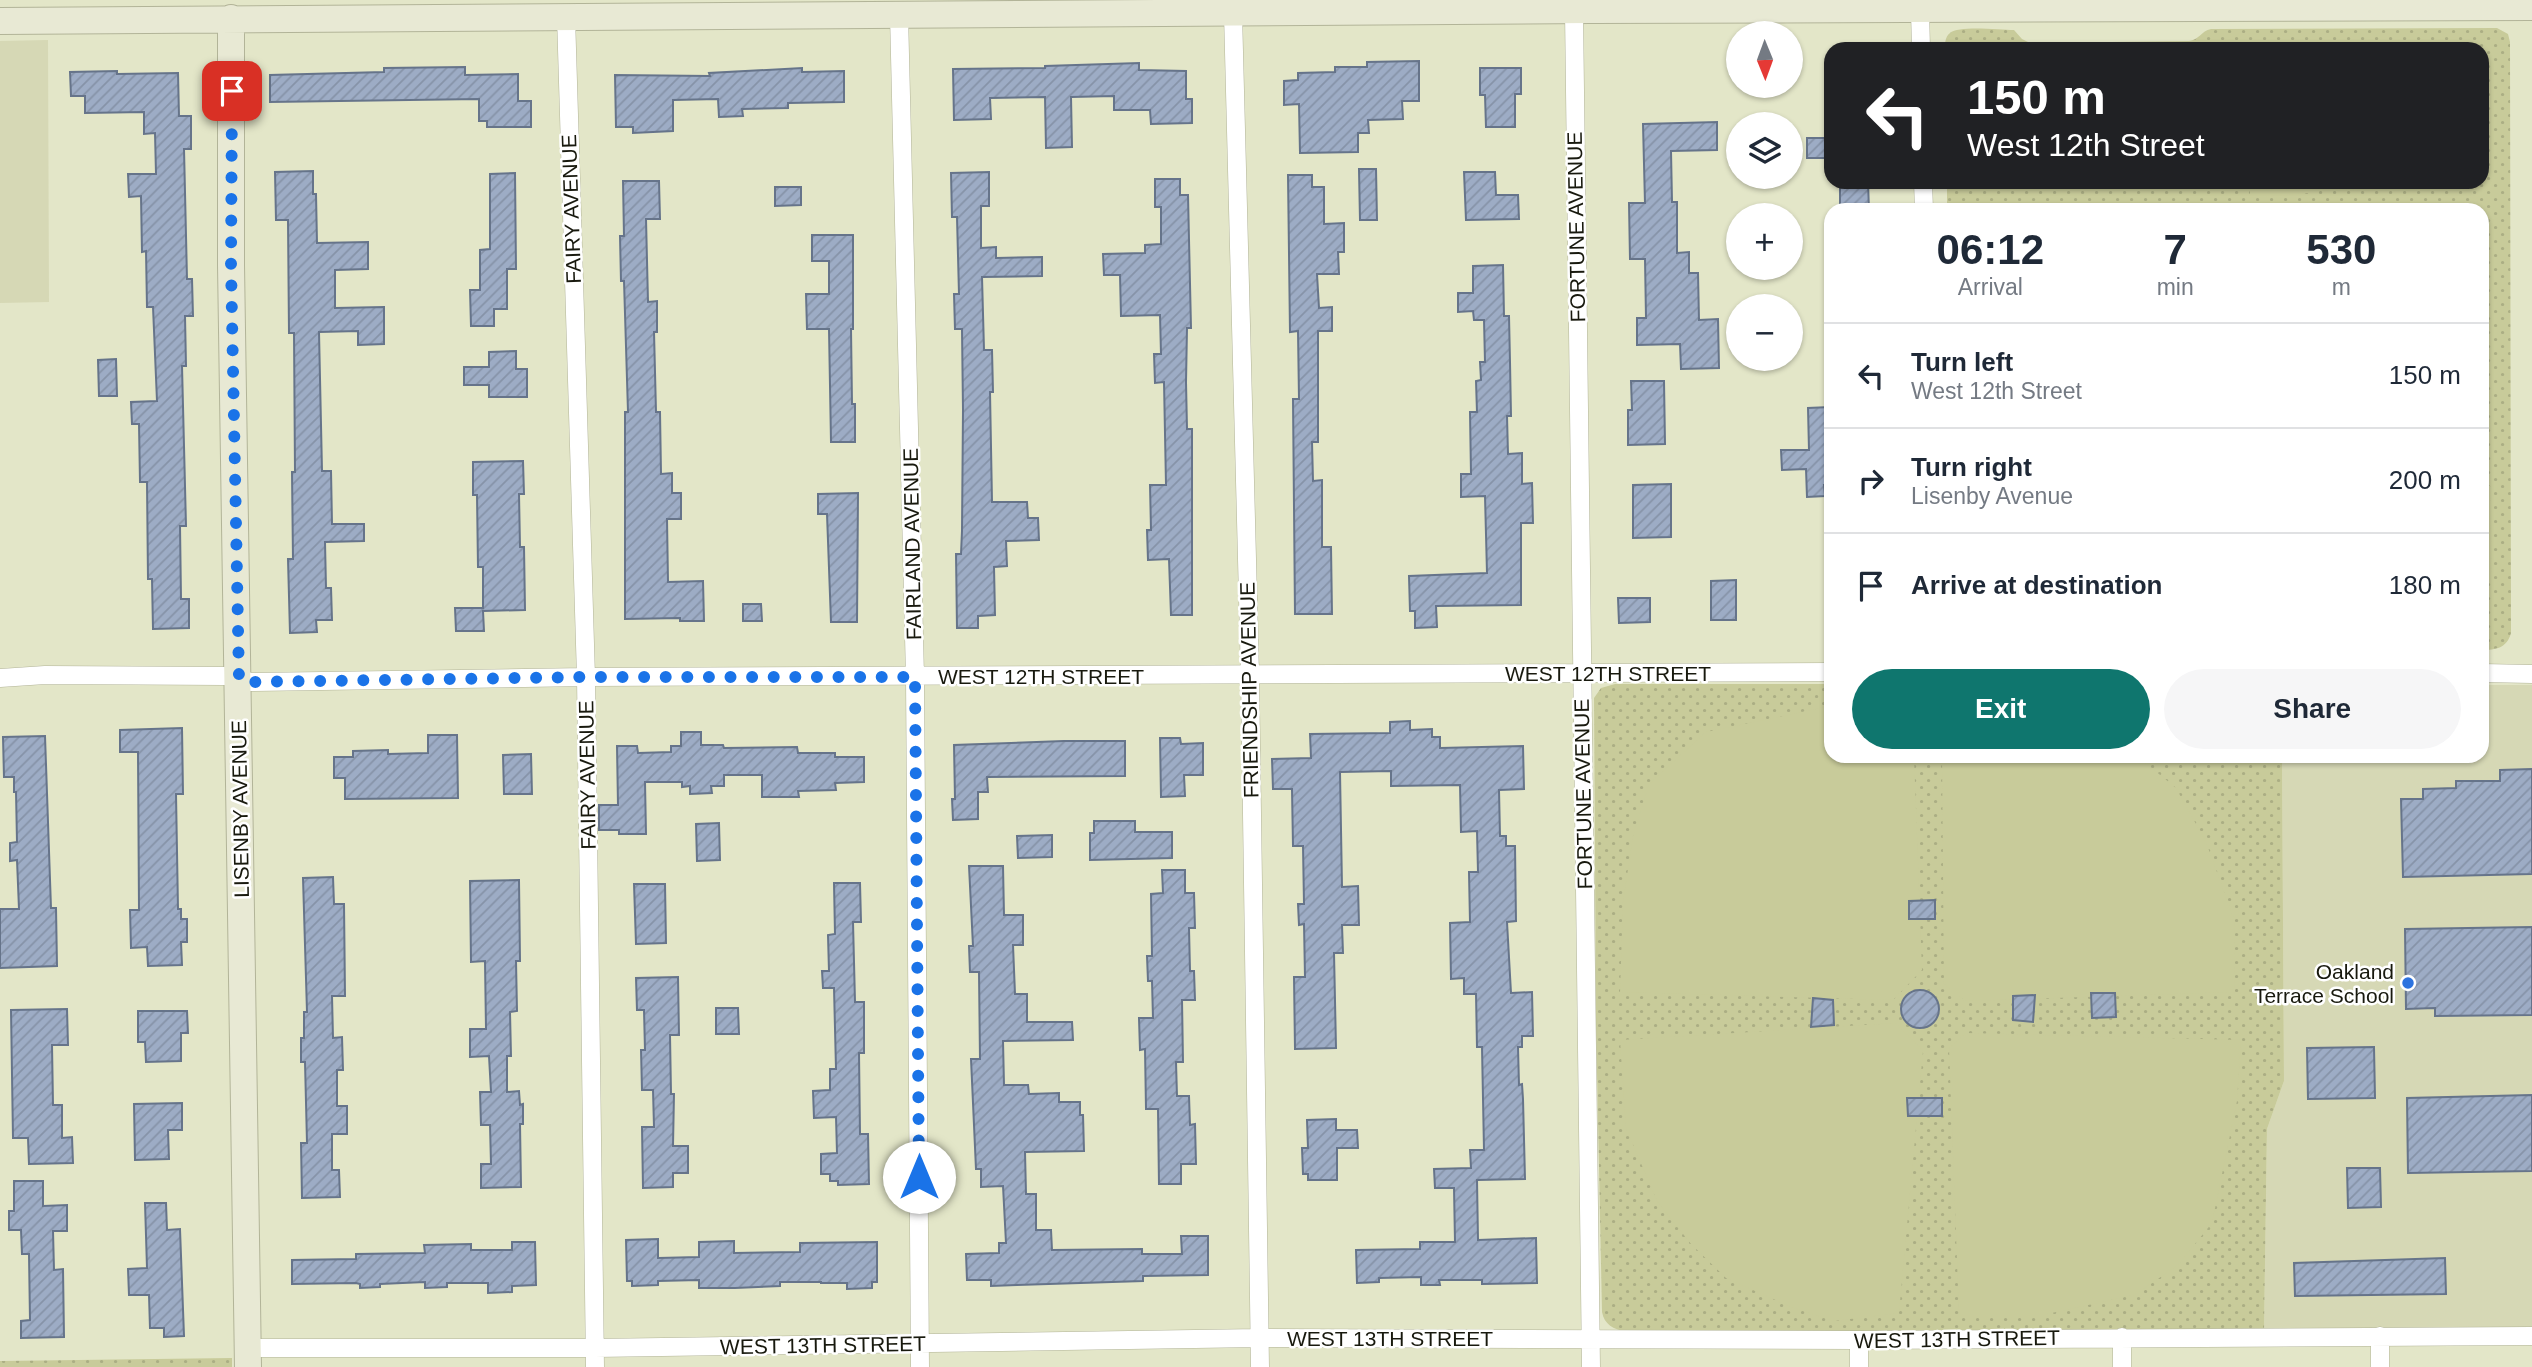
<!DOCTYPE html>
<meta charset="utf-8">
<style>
:root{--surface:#fff;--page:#f6f6f7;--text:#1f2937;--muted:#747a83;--line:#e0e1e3;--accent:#0f766e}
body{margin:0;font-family:Helvetica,sans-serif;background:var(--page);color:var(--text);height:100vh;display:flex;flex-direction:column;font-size:26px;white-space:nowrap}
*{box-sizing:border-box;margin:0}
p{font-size:23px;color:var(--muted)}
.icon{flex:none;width:38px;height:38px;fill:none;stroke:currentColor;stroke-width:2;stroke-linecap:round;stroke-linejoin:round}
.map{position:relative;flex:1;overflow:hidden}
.drawer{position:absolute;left:1824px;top:203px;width:665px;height:560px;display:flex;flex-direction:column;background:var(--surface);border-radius:21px;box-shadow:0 2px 5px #0004}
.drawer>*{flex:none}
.banner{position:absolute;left:1824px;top:42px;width:665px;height:147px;border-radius:21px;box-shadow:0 2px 5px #0004;background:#202124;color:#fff;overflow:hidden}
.needle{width:46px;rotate:179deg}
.buttons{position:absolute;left:1726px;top:21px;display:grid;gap:14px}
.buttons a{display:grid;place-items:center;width:77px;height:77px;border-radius:50%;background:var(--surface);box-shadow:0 2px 5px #0004;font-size:35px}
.pin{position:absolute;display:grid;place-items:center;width:60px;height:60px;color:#fff;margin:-30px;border-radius:14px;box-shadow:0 4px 10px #0006}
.me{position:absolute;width:77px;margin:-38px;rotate:0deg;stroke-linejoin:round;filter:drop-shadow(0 0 5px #0008)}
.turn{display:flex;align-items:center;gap:24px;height:147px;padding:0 28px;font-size:32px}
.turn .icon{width:91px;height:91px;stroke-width:2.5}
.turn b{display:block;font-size:49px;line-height:60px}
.eta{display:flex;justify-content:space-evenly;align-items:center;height:119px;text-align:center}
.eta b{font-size:42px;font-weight:700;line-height:49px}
.cta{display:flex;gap:14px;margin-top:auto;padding:14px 28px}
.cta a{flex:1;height:80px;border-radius:42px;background:var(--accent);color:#fff;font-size:28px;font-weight:700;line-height:80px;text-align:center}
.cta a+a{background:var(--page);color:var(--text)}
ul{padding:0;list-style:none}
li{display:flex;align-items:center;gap:21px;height:105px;padding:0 28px;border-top:2px solid var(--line)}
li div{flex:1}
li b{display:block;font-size:26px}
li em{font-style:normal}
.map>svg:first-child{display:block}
.built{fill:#d6d8b5}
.grass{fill:url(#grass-dots)}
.pitch{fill:#c8cb9a}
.building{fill:url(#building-hatch);stroke:#66748a;stroke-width:2}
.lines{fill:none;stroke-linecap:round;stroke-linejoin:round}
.street-casing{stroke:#b2b498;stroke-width:19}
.secondary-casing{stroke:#b2b498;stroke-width:28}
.street{stroke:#fff;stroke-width:18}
.secondary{stroke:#e8e9d4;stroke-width:26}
.route{stroke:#1a73e8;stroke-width:12;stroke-dasharray:0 21.6}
.poi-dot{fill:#2d73df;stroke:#fff;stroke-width:2.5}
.labels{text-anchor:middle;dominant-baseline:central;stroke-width:5;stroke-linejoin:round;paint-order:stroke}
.street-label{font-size:21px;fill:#18190e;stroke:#fff}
.poi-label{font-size:21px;fill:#18190e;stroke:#fff;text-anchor:end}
</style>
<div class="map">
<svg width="2532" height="1367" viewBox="0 0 2532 1367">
<defs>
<pattern id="grass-dots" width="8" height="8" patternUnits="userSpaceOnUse" patternTransform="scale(1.75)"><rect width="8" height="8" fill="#c8cb9a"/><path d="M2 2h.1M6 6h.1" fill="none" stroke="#abae84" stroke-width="1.8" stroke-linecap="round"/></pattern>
<pattern id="building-hatch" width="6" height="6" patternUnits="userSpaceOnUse" patternTransform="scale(1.75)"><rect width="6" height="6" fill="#9dacc5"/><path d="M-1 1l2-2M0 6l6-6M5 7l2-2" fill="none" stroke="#8693a8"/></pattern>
</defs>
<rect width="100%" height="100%" fill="#e3e6c8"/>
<!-- built -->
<path class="built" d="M48,40L49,302L0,303V41Z
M2482,685H2532V1330L2264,1332L2267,1129L2284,1081L2282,756H2482Z"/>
<!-- grass -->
<path class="grass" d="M2497,28L2508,34L2510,42L2511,633C2507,648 2496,650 2482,650V210H1947V182H2482V49H1945C1945,43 1945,37 1950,33C1959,25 2000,30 2014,30L2022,39L2030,43L2189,41C2199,40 2201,31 2211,29Z
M1615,684H1830V756H2282L2284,1081L2267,1129L2264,1332L1625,1331C1614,1330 1604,1324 1602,1312L1596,1024L1594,698L1601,688Z
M232,1358V1367H0V1361Z"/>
<!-- pitch -->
<path class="pitch" d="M2250,182H2309V193L2250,198Z
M2482,486H2490L2492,572L2482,573Z
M1830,706V756H1914L1922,970L1893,1000L1620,992L1623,902L1633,836L1649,784L1706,732Z
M1942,756H2137L2176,788L2206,842L2234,919L2235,992L1965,1001L1944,984Z
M1896,1023L1923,1051L1899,1313L1834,1321L1791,1307L1726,1278L1691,1244L1657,1201L1626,1128L1620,1040Z
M1966,1033L2241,1040L2237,1101L2212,1223L2177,1266L2134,1295L2047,1314H1959L1949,1048Z"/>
<!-- building -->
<path class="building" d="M1419,61V101H1402L1403,119L1368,120L1369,133H1358V152L1300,153L1299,104L1284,105V81L1298,80V73L1335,72V67H1367V62Z
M1139,63V70L1186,71V99H1192V123L1151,124L1150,110H1114V96L1071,97L1072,147L1046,148L1045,97L990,98L991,119L954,120L953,69L1045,68V66Z
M465,67V75L518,74V101H531V127H487V121H479V99L270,102V75L384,72V68Z
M802,68V72L844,71V102L788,103V108L742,109L743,116L719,117L718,99L673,100V131L633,133V127H616L615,75L710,76L709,73Z
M1480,68H1521V94H1515V127H1486L1485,95H1480Z
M117,71V74L178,73L179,116H191V149H184L187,279H192L193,316H185L186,366H182L186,526H180L181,599H189V628L153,629L152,579H148L147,482H140L139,424H132L131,402L157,401L153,307H147L146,251L142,252L141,196L129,197L128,174H156L155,133L144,134V112L85,113V96H71L70,72Z
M1717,122V150L1671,151L1672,202H1677V253L1689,252V273H1698L1699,320L1718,319L1719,368L1681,369L1680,344L1637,345V318H1646L1645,259H1630L1629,203H1645L1643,124Z
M1807,138H1830V158H1807Z
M1359,169H1376L1377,220H1360Z
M313,171V194H316L317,243L368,242V269L335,270V308L384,307V344L358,345V331L319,332L322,471H331L332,524H364V541L325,542L326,588H331L332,620H316L317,632L290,633L288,559H293L292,472H295L294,333H289L288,220H276L275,172Z
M989,172V206H981V248L996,247V258L1042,257V276L982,277L984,350H992L993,392H990L992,502H1027L1028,518H1038L1039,540L1006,541L1007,566L994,567L995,615L978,616V628H957L956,554H961L962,531L963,410L962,329H955L954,294H959L957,217H952L951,173Z
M1464,172H1495L1496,195H1518L1519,219L1466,220Z
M515,173L516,269H507V309H494V326H471L470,290H480V250L490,249V174Z
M1288,175H1312V187H1324V224L1344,223V252H1338L1339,274H1317L1319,308L1332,307V331H1318V442H1312L1313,481L1322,480V547H1331L1332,614H1295L1293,399H1299L1298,331L1290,332Z
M1155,179H1180V195H1188L1191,328H1187L1186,382L1187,429H1192V615H1171L1169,559L1148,560L1147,530H1151L1150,485H1166L1164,382L1155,383L1154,354H1161L1160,315L1121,316L1120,275H1104L1103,254L1145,253V245L1161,244V207H1155Z
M623,181H659L660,219H646L648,302L657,301V332H654L656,412H660L661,474L672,473V493H681V519H667L668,582L703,581L704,621H680V618L625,619V412H628L624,281H621L620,236H624Z
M1840,182H1868L1869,210H1840Z
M775,187H801V205L775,206Z
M812,235H853V329H851L852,404H855V442H831L829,329H807L806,294H829V261H812Z
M1503,265L1504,316H1509L1510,362L1511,416H1507L1508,454L1522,453V484L1532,483L1533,523H1521V605L1436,606L1437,627L1415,628V611H1410L1409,576L1487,573L1485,496L1461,497V474H1471L1470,412H1477L1476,381L1481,380L1480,362H1485L1484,320H1474L1473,311L1458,312V293H1473V266Z
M516,351V369H527V397H489V385H464V367H489V352Z
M116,359L117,396H99L98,360Z
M1631,381H1664L1665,444L1628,445V410H1632Z
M1830,407V485H1824L1825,496L1807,497L1806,469L1782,470L1781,450H1809L1808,408Z
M523,461L524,494H519L520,547H524L525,610L483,611L484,631H456L455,608H483V567H478L477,495H473V462Z
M1671,484V537L1633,538V485Z
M858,493L857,622H831L827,514H818V494Z
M1736,580V620H1711V581Z
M1618,598H1650V622L1619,623Z
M743,604H761L762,621H743Z
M1410,721V730L1432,729V737H1440V748L1523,746L1524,789L1499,790L1500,836H1506V846H1515L1516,921L1507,922L1511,993L1532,992L1533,1036H1522V1047H1518L1519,1085L1522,1084L1523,1099L1525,1179L1477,1180L1478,1240L1536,1238L1537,1283L1482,1284V1280H1439L1440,1285H1421V1277L1379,1278V1282L1357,1283L1356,1250L1420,1249V1242H1455L1454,1188H1435L1434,1169L1471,1168L1470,1150H1484L1482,1047H1477L1476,994H1464V978L1451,979L1450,923L1470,922L1469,872H1478L1477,831L1461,832L1460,785L1391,786V771L1340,772L1342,887L1358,886L1359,925H1342L1343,953H1334L1336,1048L1295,1049L1294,977H1305L1304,924L1299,925L1298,904H1304L1303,846H1293L1292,789H1273L1272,759L1311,758L1310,734L1390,733V722Z
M182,728L183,794H176L178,909H181V919H187V942H181L182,965L148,966L147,947L131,948L130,910H139L138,752H120V730Z
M681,732H701V745H723L724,748L797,747L798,753H835V757H864V782L835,783L836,790L798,791L799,797H762V775H724V786H711L712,793L690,794V786L682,787V782H645L646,834H619V830H599V805H618L617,746H637L638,753L671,752V746H681Z
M428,735H457L458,798L345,799V778H334V757H353V751L388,750V754L428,753Z
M45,736L51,908H56L57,966L0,968V909H19L17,860L10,861V843L17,842L16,792H14V777H4L3,737Z
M1160,738H1180L1181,744L1203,743V775H1184L1185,796L1161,797Z
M1064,741H1125V776L987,777L988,792H978V819L953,820L952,799H955L954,745Z
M531,754L532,794H504L503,755Z
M2532,769V874L2403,877L2401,799H2423V789L2456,788V781H2500V770Z
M1094,821H1135V832H1172V858L1090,860V833H1094Z
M719,823L720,860L697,861L696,824Z
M1052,835V857L1018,858L1017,836Z
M969,866H1003L1004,915H1023V945H1013L1015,994H1027V1022H1072L1073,1040L1003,1041L1004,1085H1028L1029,1094L1059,1093V1102H1080V1115H1083L1084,1151L1025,1152L1026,1194H1036V1230H1051L1052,1250L1142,1249V1254H1182L1181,1236H1208V1275L1143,1276V1281L1017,1285L991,1286V1280H967L966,1254L999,1253V1243H1006L1003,1186L981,1187V1169H976L971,1059H980L979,972H970L969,946H973Z
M1162,870H1185V893H1194L1195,928H1189L1190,971H1194L1195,1000H1182L1183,1062H1176L1177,1096H1189L1190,1125L1195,1124L1196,1164H1181V1184H1159L1158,1109H1146L1145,1049L1140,1050L1139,1018H1153L1152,981H1148L1147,956H1152L1151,894L1163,893Z
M333,877L334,904H344L345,996H332L333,1038L342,1037L343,1070H337V1106H347V1134H332V1170H339L340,1197L302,1198L301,1143H307L305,1062H301V1038H304V1012H307L303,878Z
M519,880L520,961H516L517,1011L510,1012L511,1056H507V1092L519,1091L520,1105L523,1104V1124H520L521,1187L481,1188V1164H491L490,1125H481L480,1092H491L489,1056L470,1057V1029H486L485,961L471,962L470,881Z
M834,883H860L861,922H853L855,1002H864V1053H859L860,1134H868L869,1184L838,1185V1181H830V1174H821V1154L837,1153L836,1117L814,1118L813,1091L830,1090V1069H836L834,988H823L822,971H829L828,935L835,934Z
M634,884H665L666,943L636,944Z
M1935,900V919H1909V901Z
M2532,927V1015L2435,1016V1008L2406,1009L2405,929Z
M678,977L679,1035H670L671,1094H674L673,1146H688V1173H673V1187L643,1188L642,1127H654L653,1090H642L641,1050H645L644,1010H637L636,978Z
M1901 1009a19 19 0 1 1 38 0a19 19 0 1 1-38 0Z
M2091,993H2115L2116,1017L2092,1018Z
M2035,995L2033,1022L2013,1020V996Z
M1813,998L1833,1000L1834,1025L1811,1027Z
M716,1008H738L739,1034H716Z
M67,1009L68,1045H52L53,1105H62V1138L72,1137L73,1163L29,1164L28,1138H13L11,1010Z
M138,1011H187L188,1033H181V1061L146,1062L145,1042H138Z
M2374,1047L2375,1098L2308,1099L2307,1048Z
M2532,1095V1171L2408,1173L2407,1098Z
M1907,1098H1942V1116H1908Z
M182,1103V1130H168L169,1159L135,1160L134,1104Z
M1336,1119V1130H1357L1358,1148H1337V1180H1308V1174H1303L1302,1148H1308L1307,1120Z
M2347,1168H2380L2381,1207L2348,1208Z
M14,1181H43V1206L67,1205V1231H53L54,1270L63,1269L64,1337L21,1338V1321L30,1320L29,1254H22L21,1230H9V1211H14Z
M145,1203H166L167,1230L180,1229L184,1336L164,1337V1328H150L149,1295H129L128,1269L147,1268Z
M658,1239V1258L699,1257V1242L734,1241V1253L800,1252V1243L877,1242V1282H872V1288L847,1289V1283H821V1282H780V1286L735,1288H699V1280L658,1281V1285L632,1286V1281H627L626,1240Z
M512,1242H535L536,1285L512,1286V1292L488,1293V1283H447V1287L425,1288V1282L380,1284V1287L360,1288V1284L356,1283L292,1284V1260L356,1259V1254L425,1253L424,1245L471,1244V1250H512Z
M2445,1258L2446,1294L2295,1296L2294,1263Z"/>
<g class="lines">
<!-- street casing -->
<g class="street-casing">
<path id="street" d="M1920,10L1921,49
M1574,11L1591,1367
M1233,13L1250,676L1260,1367
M899,14L915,677L920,1367
M566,16L586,677L595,1367
M1923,182L1924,210
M2482,673L2532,674
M0,678L45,675L226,676L251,682L586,677L1830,672
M2380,1336V1367
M2122,1337V1367
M1859,1340V1367
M248,1348H595L1259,1338L1859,1340L2532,1336"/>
</g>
<!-- secondary casing -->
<g class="secondary-casing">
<path id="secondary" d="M231,18V265L248,1367
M0,21L1591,10L2532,7"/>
</g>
<!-- street -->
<use href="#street" class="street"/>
<!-- secondary -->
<use href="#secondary" class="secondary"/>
</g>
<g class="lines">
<!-- route -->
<path class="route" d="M232,91L231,265L239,679L251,682L586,677H915L919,1177"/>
</g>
<!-- markers -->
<circle class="poi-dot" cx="2408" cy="983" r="7"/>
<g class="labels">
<!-- street labels -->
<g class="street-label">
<text transform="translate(571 209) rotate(-92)">FAIRY AVENUE</text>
<text transform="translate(1576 227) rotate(-91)">FORTUNE AVENUE</text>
<text transform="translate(912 544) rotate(-91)">FAIRLAND AVENUE</text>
<text x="1608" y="673">WEST 12TH STREET</text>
<text x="1041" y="676">WEST 12TH STREET</text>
<text transform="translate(1249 690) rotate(-91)">FRIENDSHIP AVENUE</text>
<text transform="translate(587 775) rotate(-91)">FAIRY AVENUE</text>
<text transform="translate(1583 794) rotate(-91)">FORTUNE AVENUE</text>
<text transform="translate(240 809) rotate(-91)">LISENBY AVENUE</text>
<text x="1390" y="1338">WEST 13TH STREET</text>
<text transform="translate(1957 1339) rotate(-1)">WEST 13TH STREET</text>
<text transform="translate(823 1345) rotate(-1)">WEST 13TH STREET</text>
</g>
<!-- poi labels -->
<g class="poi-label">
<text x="2394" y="971">Oakland<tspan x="2394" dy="24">Terrace School</tspan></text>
</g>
</g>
</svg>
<div class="buttons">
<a><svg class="needle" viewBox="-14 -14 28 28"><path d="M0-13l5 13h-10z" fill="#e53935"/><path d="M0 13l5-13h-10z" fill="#747a83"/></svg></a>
<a><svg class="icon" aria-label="layers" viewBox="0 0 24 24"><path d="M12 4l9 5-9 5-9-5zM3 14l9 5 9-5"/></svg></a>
<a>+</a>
<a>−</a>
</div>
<div class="pin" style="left:232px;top:91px;background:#d93025"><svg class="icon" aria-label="arrive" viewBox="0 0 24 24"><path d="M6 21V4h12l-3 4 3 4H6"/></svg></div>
<svg class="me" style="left:919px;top:1177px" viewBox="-20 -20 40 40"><circle r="19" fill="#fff"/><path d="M0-13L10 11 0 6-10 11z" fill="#1a73e8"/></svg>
<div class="banner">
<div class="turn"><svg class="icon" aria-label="left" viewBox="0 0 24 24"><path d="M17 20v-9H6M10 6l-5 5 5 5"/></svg><div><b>150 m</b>West 12th Street</div></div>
</div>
<section class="drawer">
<div class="eta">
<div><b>06:12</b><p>Arrival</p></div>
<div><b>7</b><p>min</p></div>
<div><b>530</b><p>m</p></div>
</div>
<ul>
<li><svg class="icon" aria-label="left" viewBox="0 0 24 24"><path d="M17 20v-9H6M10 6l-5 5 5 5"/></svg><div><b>Turn left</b><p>West 12th Street</p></div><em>150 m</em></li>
<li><svg class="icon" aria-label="right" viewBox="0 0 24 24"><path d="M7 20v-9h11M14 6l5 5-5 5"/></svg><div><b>Turn right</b><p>Lisenby Avenue</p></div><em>200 m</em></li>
<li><svg class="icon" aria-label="arrive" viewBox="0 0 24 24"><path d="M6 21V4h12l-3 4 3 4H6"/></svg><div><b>Arrive at destination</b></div><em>180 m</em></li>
</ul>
<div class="cta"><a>Exit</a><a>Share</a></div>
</section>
</div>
